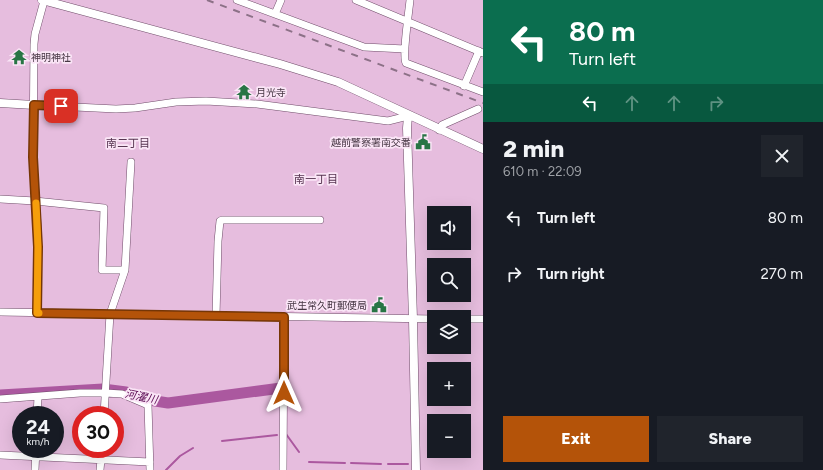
<!DOCTYPE html>
<meta charset="utf-8">
<style>
:root{--surface:#171b24;--page:#20242c;--text:#f1f3f6;--muted:#9ea1a6;--accent:#b45309}
body{margin:0;font-family:Figtree,"Noto Sans JP",sans-serif;background:var(--page);color:var(--text);height:100vh;display:flex;flex-direction:column;font-size:15px;white-space:nowrap}
*{box-sizing:border-box;margin:0}
p{font-size:13px;color:var(--muted)}
.icon{flex:none;width:22px;height:22px;fill:none;stroke:currentColor;stroke-width:2;stroke-linecap:round;stroke-linejoin:round}
.map{position:relative;flex:1;overflow:hidden}
.side{display:flex;flex-direction:column;background:var(--surface);width:340px}
.side>*{flex:none}
.banner{background:#0b6e4f;color:#fff;overflow:hidden}
.tools{position:absolute;left:427px;top:206px;display:grid;gap:8px}
.tools a{display:grid;place-items:center;width:44px;height:44px;border-radius:0px;background:var(--surface);box-shadow:0 4px 16px #0002;font-size:20px}
.speed{position:absolute;left:12px;top:406px;display:flex;gap:8px;font-size:20px;font-weight:700;text-align:center}
.speed>*{display:grid;place-content:center;width:52px;height:52px;border-radius:50%;background:var(--surface);box-shadow:0 4px 16px #0002;line-height:1}
.speed small{font-size:10px;font-weight:400}
.speed .limit{border:6px solid #d22;background:#fff;color:#111}
.pin{position:absolute;display:grid;place-items:center;width:34px;height:34px;color:#fff;margin:-17px;border-radius:8px;box-shadow:0 2px 6px #0006}
.me{position:absolute;width:44px;margin:-22px;rotate:0deg;stroke-linejoin:round;filter:drop-shadow(0 0 3px #0008)}
.turn{display:flex;align-items:center;gap:14px;height:84px;padding:0 20px;font-size:18px}
.turn .icon{width:52px;height:52px;stroke-width:2.5}
.turn b{display:block;font-size:28px;line-height:34px}
.lanes{display:flex;align-items:center;height:38px;padding:0 20px;background:#0003;justify-content:center;gap:20px;direction:ltr}
.lanes .off{opacity:.35}
.round{display:grid;place-items:center;flex:none;width:42px;height:42px;border-radius:0px;background:var(--page)}
.summary{display:flex;align-items:center;justify-content:space-between;height:68px;padding:0 20px}
h1{font-size:24px;font-weight:800;line-height:30px}
.primary-button{display:flex;gap:8px;margin-top:auto;padding:8px 20px}
.primary-button a{flex:1;height:46px;border-radius:0px;background:var(--accent);color:#fff;font-size:16px;font-weight:800;line-height:46px;text-align:center}
.primary-button a+a{background:var(--page);color:var(--text)}
ul{padding:0;list-style:none}
li{display:flex;align-items:center;gap:12px;height:56px;padding:0 20px}
li div{flex:1}
li b{display:block;font-size:15px}
li em{font-style:normal}
main{display:flex;flex:1;min-height:0}
.map>svg:first-child{display:block}
.lines{fill:none;stroke-linecap:round;stroke-linejoin:round}
.stream{stroke:#ab589f;stroke-width:2}
.river{stroke:#ab589f;stroke-width:11}
.minor-casing{stroke:#704d6a;stroke-width:8}
.tertiary-casing{stroke:#704d6a;stroke-width:9}
.minor{stroke:#fff;stroke-width:7}
.tertiary{stroke:#fff;stroke-width:8}
.rail{stroke:#8c7187;stroke-width:2;stroke-dasharray:7 7;stroke-linecap:butt}
.route-casing{stroke:#753606;stroke-width:10}
.route{stroke:#b45309;stroke-width:7}
.slow{stroke:#f59e0b;stroke-width:7}
.labels{text-anchor:middle;dominant-baseline:central;stroke-width:3.5;stroke-linejoin:round;paint-order:stroke}
.poi-label{font-size:10px;fill:#463643;stroke:#fae5f6;text-anchor:start}
.neighbourhood-label{font-size:11px;fill:#573551;stroke:#fae5f6}
.water-label{font-size:11px;font-style:italic;fill:#5c0c54;stroke:#fae5f6}
</style>
<main>
<div class="map">
<svg width="483" height="470" viewBox="0 0 483 470">
<rect width="100%" height="100%" fill="#e6bdde"/>
<g class="lines">
<!-- stream -->
<path class="stream" d="M286,434L299,452
M222,441L277,435
M309,462L345,463
M351,463L381,464
M388,464H408
M166,470L180,456L193,448"/>
<!-- river -->
<path class="river" d="M0,395L103,389L126,392L149,400L168,403L281,388"/>
<!-- minor casing -->
<g class="minor-casing">
<path id="minor" d="M237,0L364,47L405,49
M356,0L483,53
M410,0C409,11 402,57 406,63L483,92
M275,14L281,0
M464,86L479,51
M34,105L116,109L135,108L176,102L206,101L257,104L388,121L408,116
M439,130L442,125L478,109
M0,199L35,201L104,208L102,270H125
M0,312L434,319
M37,313L38,234L33,157L34,44L35,34L44,1
M216,316L218,241L220,221L222,220H320
M464,319H483
M0,399L80,393H105L122,394L148,405L150,470
M37,415L38,397
M104,415L110,314L125,270L131,162
M0,455L150,462
M35,470L36,449
M100,470L102,449
M283,470L284,317"/>
</g>
<!-- tertiary casing -->
<g class="tertiary-casing">
<path id="tertiary" d="M42,0L280,64L338,82L483,149
M0,103L34,105
M408,116L407,128L413,319L416,470"/>
</g>
<!-- minor -->
<use href="#minor" class="minor"/>
<!-- tertiary -->
<use href="#tertiary" class="tertiary"/>
<!-- rail -->
<path class="rail" d="M207,0L483,103"/>
</g>
<g class="lines">
<!-- route casing -->
<g class="route-casing">
<path id="route" d="M61,106L34,105L33,157L38,247L37,313L284,317V393"/>
</g>
<!-- route -->
<use href="#route" class="route"/>
<!-- slow -->
<path class="slow" d="M36,203L38,247L37,313H39"/>
</g>
<!-- icons -->
<defs>
<g id="temple-bare" transform="scale(1.2)"><path d="M0-6L5-2H3V0L6.5 2.5H4V6H1.5V3h-3V6H-4V2.5H-6.5L-3 0V-2H-5Z" fill="#287545" stroke="#fae5f6" stroke-width="2.5" paint-order="stroke"/></g>
<g id="civic-bare" transform="scale(1.2)"><path d="M-.6-6.5H3V-4.5H.6V-3L4-1V1h2V6H-6V1h2V-1L-.6-3ZM-1.2 2.5V6h2.4V2.5Z" fill="#287545" stroke="#fae5f6" stroke-width="2.5" paint-order="stroke"/></g>
</defs>
<g fill-rule="evenodd">
<use href="#temple-bare" x="19" y="57"/>
<use href="#temple-bare" x="244" y="92"/>
<use href="#civic-bare" x="423" y="142"/>
<use href="#civic-bare" x="379" y="305"/>
</g>
<g class="labels">
<!-- poi labels -->
<g class="poi-label">
<text x="31" y="57">神明神社</text>
<text x="256" y="92">月光寺</text>
<text x="411" y="142" text-anchor="end">越前警察署南交番</text>
<text x="367" y="305" text-anchor="end">武生常久町郵便局</text>
</g>
<!-- neighbourhood labels -->
<g class="neighbourhood-label">
<text x="128" y="143">南二丁目</text>
<text x="316" y="179">南一丁目</text>
</g>
<!-- water labels -->
<g class="water-label">
<text transform="translate(141 397) rotate(12)">河濯川</text>
</g>
</g>
</svg>
<div class="tools">
<a><svg class="icon" aria-label="sound" viewBox="0 0 24 24"><path d="M4 9h4l5-4v14l-5-4H4zM17 9q2 3 0 6"/></svg></a>
<a><svg class="icon" aria-label="search" viewBox="0 0 24 24"><circle cx="10" cy="10" r="6"/><path d="M15 15l6 6"/></svg></a>
<a><svg class="icon" aria-label="layers" viewBox="0 0 24 24"><path d="M12 4l9 5-9 5-9-5zM3 14l9 5 9-5"/></svg></a>
<a>+</a>
<a>−</a>
</div>
<div class="speed"><div>24<small>km/h</small></div><div class="limit">30</div></div>
<div class="pin" style="left:61px;top:106px;background:#d93025"><svg class="icon" aria-label="arrive" viewBox="0 0 24 24"><path d="M6 21V4h12l-3 4 3 4H6"/></svg></div>
<svg class="me" style="left:284px;top:393px" viewBox="-20 -20 40 40"><path d="M0-17L14 15 0 8-14 15z" fill="#b45309" stroke="#fff" stroke-width="4"/></svg>
</div>
<section class="side">
<div class="banner">
<div class="turn"><svg class="icon" aria-label="left" viewBox="0 0 24 24"><path d="M17 20v-9H6M10 6l-5 5 5 5"/></svg><div><b>80 m</b>Turn left</div></div>
<div class="lanes"><svg class="icon" aria-label="left" viewBox="0 0 24 24"><path d="M17 20v-9H6M10 6l-5 5 5 5"/></svg><svg class="icon off" aria-label="ahead" viewBox="0 0 24 24"><path d="M12 20V5M6 11l6-6 6 6"/></svg><svg class="icon off" aria-label="ahead" viewBox="0 0 24 24"><path d="M12 20V5M6 11l6-6 6 6"/></svg><svg class="icon off" aria-label="right" viewBox="0 0 24 24"><path d="M7 20v-9h11M14 6l5 5-5 5"/></svg></div>
</div>
<div class="summary"><div><h1>2 min</h1><p>610 m · 22:09</p></div><a class="round"><svg class="icon" aria-label="close" viewBox="0 0 24 24"><path d="M6 6l12 12M18 6L6 18"/></svg></a></div>
<ul>
<li><svg class="icon" aria-label="left" viewBox="0 0 24 24"><path d="M17 20v-9H6M10 6l-5 5 5 5"/></svg><div><b>Turn left</b></div><em>80 m</em></li>
<li><svg class="icon" aria-label="right" viewBox="0 0 24 24"><path d="M7 20v-9h11M14 6l5 5-5 5"/></svg><div><b>Turn right</b></div><em>270 m</em></li>
</ul>
<div class="primary-button"><a>Exit</a><a>Share</a></div>
</section>
</main>
